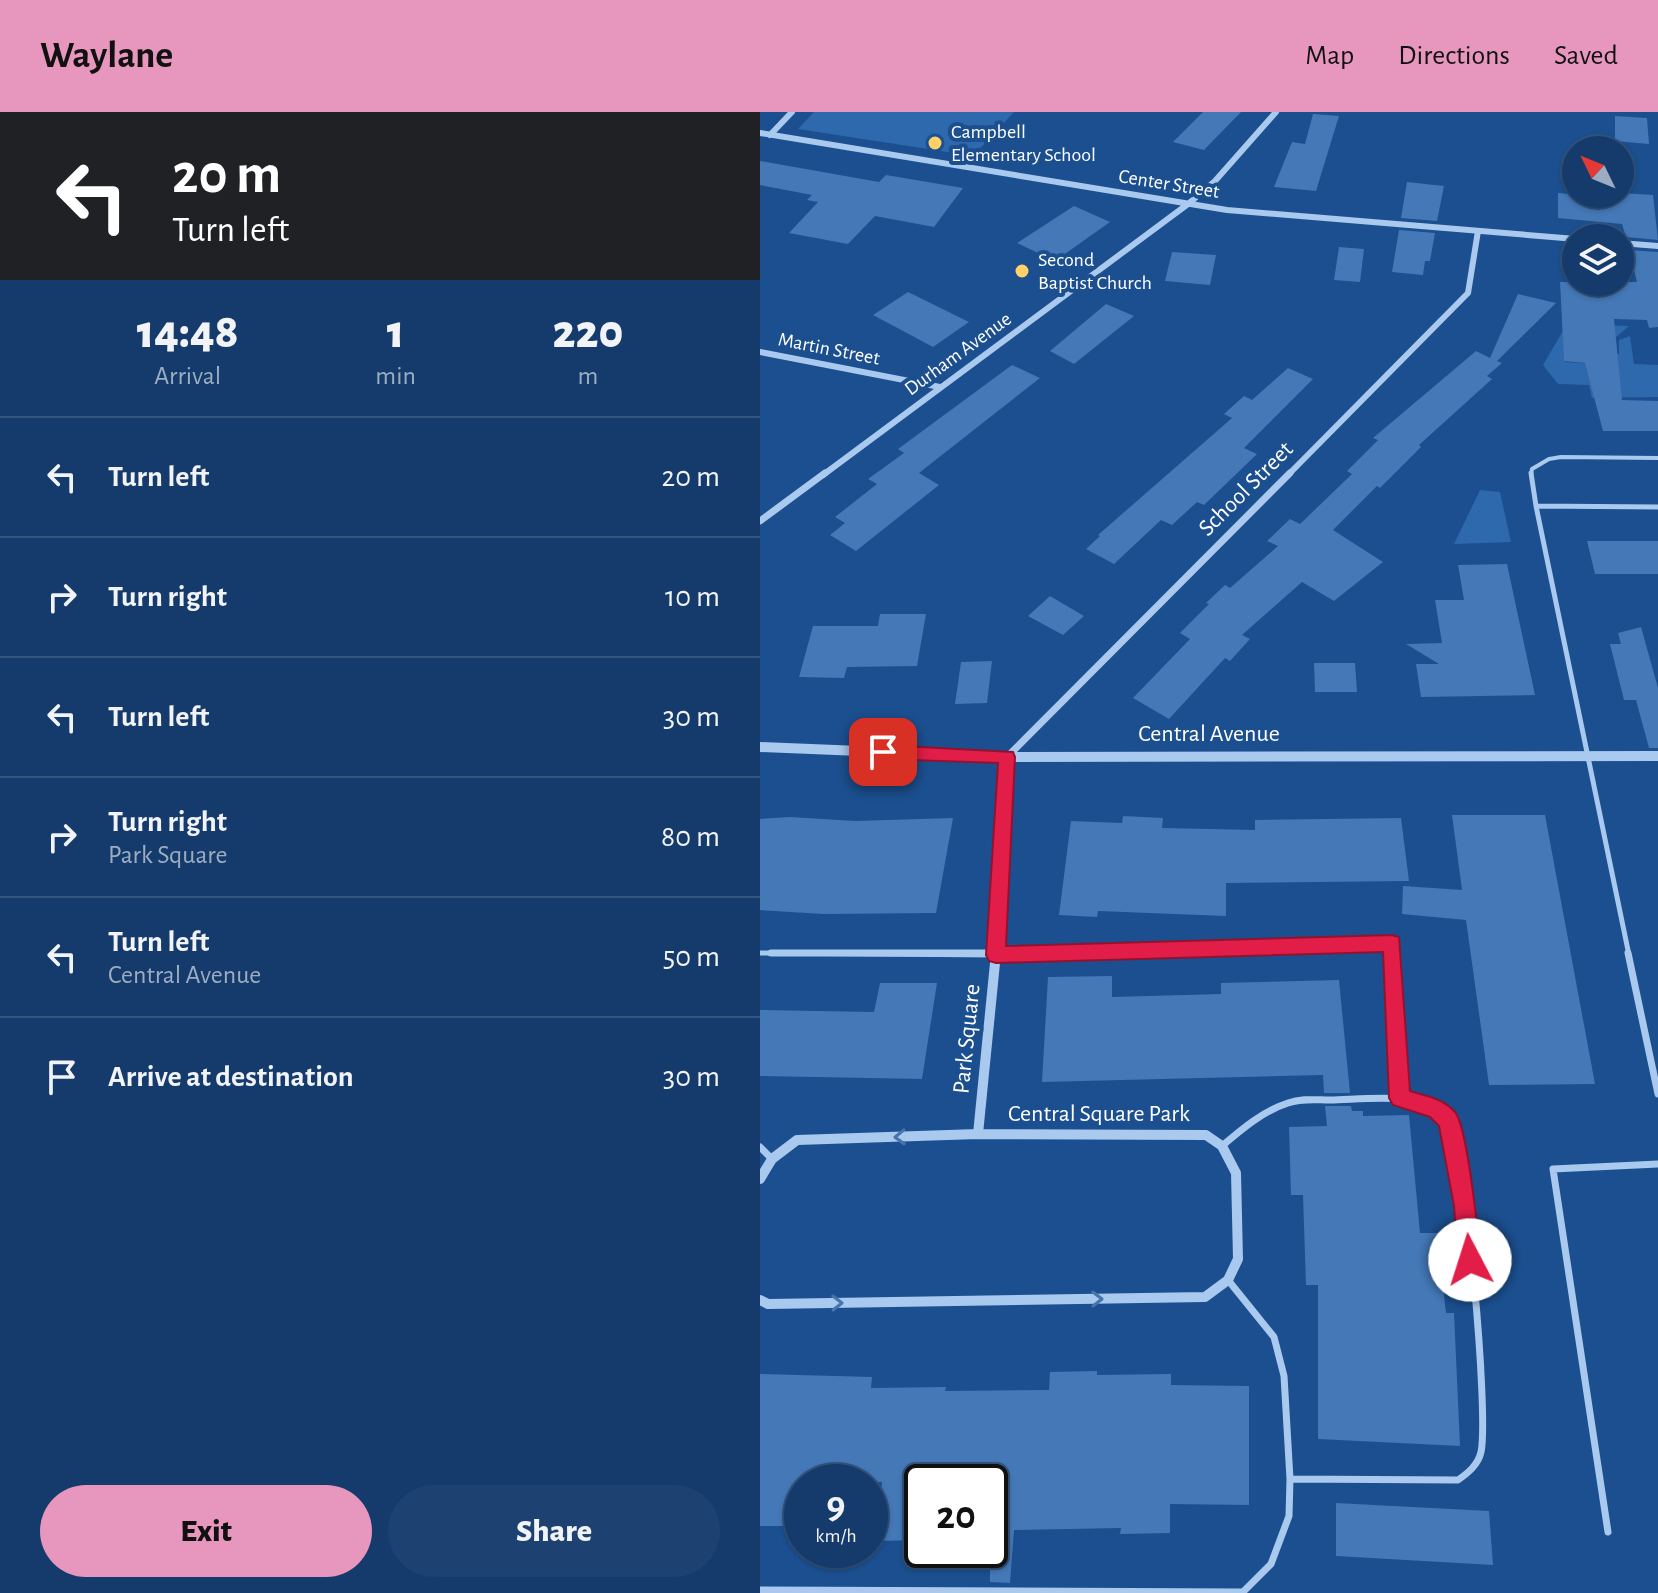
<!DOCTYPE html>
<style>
:root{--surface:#143b6b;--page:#1d4271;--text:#f1f3f6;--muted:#9dadc1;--line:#33557e;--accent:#e797bd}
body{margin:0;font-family:"Alegreya Sans",sans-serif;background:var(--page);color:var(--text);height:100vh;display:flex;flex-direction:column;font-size:30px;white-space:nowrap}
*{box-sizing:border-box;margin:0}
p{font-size:26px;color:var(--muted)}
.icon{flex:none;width:44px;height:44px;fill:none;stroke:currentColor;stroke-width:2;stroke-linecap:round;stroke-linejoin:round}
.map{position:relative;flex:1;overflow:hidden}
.side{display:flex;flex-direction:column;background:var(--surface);width:760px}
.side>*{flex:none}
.top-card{background:#202124;color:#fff;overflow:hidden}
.needle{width:52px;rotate:313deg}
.fabs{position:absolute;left:802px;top:24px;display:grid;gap:16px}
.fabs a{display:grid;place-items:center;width:72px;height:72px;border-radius:50%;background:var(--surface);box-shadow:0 2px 6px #0004,0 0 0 2px var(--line);font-size:40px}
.speed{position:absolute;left:24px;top:1352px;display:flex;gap:16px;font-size:40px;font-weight:700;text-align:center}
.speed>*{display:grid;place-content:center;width:104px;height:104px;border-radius:50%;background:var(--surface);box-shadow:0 2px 6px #0004,0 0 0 2px var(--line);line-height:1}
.speed small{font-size:20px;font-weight:400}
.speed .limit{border:4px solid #111;border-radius:12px;background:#fff;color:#111}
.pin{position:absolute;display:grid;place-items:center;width:68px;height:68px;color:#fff;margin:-34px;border-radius:16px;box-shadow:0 4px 12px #0006}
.me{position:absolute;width:88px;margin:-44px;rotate:355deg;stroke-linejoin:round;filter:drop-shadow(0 0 6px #0008)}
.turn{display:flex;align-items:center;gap:28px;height:168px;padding:0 40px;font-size:36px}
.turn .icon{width:104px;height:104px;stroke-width:2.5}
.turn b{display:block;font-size:56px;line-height:68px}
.eta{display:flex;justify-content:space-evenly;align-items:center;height:136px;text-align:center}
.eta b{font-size:48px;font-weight:800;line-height:56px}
.primary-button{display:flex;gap:16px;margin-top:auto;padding:16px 40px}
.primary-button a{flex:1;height:92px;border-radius:48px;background:var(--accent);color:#111;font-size:32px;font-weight:800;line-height:92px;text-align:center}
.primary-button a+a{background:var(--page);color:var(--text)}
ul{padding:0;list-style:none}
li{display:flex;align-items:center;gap:24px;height:120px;padding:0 40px;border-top:2px solid var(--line)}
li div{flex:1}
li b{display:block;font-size:30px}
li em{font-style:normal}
header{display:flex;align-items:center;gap:48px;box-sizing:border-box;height:112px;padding:0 40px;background:var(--accent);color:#111}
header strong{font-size:38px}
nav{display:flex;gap:44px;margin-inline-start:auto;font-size:28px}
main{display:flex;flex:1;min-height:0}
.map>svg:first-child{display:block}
.green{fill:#2e69ad}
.building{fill:#4478b7}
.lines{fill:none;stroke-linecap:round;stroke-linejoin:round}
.service-far2{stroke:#a9c9ee;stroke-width:4}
.service-far1{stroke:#a9c9ee;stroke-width:5}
.service{stroke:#a9c9ee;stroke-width:7}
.minor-far2{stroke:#a9c9ee;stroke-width:6}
.minor-far1{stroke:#a9c9ee;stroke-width:7}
.minor{stroke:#a9c9ee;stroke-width:10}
.tertiary{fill:#a9c9ee;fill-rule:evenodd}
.oneway{stroke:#4674ac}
.route{fill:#e11d48;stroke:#92132f;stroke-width:2}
.poi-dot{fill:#ffd166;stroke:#1b4f8f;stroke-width:3}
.labels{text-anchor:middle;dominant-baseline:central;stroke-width:8;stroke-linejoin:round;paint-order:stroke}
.far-poi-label{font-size:20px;fill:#fff;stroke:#1b4f8f;text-anchor:start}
.far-street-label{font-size:20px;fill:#fff;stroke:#1b4f8f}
.street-label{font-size:24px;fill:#fff;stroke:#1b4f8f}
</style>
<header>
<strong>Waylane</strong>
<nav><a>Map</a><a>Directions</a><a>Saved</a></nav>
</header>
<main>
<section class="side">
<div class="top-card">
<div class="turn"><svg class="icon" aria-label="left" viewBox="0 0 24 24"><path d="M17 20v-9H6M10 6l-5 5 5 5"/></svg><div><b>20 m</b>Turn left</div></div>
</div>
<div class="eta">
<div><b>14:48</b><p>Arrival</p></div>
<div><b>1</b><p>min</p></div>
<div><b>220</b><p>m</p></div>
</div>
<ul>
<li><svg class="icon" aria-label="left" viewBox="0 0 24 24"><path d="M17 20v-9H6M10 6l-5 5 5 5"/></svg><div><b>Turn left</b></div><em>20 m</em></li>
<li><svg class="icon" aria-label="right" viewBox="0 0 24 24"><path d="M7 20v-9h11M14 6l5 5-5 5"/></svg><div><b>Turn right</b></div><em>10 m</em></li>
<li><svg class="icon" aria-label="left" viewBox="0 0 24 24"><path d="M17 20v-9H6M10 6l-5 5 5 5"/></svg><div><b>Turn left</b></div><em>30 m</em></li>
<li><svg class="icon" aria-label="right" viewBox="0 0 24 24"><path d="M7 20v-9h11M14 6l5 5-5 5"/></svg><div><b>Turn right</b><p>Park Square</p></div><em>80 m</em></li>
<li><svg class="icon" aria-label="left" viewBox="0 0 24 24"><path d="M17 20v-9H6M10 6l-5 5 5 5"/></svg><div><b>Turn left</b><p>Central Avenue</p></div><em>50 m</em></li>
<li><svg class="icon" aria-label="arrive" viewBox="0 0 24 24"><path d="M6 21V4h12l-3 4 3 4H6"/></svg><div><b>Arrive at destination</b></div><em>30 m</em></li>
</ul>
<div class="primary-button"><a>Exit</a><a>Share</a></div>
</section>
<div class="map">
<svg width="898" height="1481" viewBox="0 0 898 1481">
<rect width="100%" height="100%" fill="#1b4f8f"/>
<!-- green -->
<path class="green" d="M54,0H254L213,44L38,17Z
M807,212L869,214L855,226L804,223L805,250L850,253V242H859V228L870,224L874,252L898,253V285L832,286L829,273L798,272L783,253Z
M720,378L740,380L751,430L694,432Z"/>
<!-- building -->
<path class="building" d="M443,0H481L444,38L413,30Z
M553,2L579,4L556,79L514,75L532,30L545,32Z
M855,4L887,6L889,32L855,29Z
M0,49L119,70L126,63L203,76L174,115L115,104L88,132L29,121L58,90L47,88L52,83L0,73Z
M647,70L684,74L677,109L641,106Z
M798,81L862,87L861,81L893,83L898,128L866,125L862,112L798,106Z
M314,94L350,110L295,149L257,131Z
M639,118L675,121L670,149H665L663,163L632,160Z
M579,135L604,137L600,170L574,168Z
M869,138L898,140V215L889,216L887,208L854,207L862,288L898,289V319H843L825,251L804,249L800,170H877Z
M412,140L456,143L450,173L405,169Z
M148,180L209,210L173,235L113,203Z
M758,182L796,191L737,249L742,251L727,264L732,267L659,333L661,335L620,376L617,374L573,418L623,450L574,489L542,470L482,523L490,527L470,549L465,546L409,607L373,586L430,527L420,521L449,492L446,491L465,473L470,476L518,434L507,429L530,407L540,412L592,362L587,359L618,328L613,326L716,239L730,246Z
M346,192L374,204L314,252L290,239Z
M252,253L280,266L159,361L179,373L96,439L70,423L85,411L75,405L117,372L108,367L144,341L138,337Z
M528,256L553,267L484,336L497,342L444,393L437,390L412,413L401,408L354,452L326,437L340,424L338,423L472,306L464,302L484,284L492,288Z
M827,429H898V462H835Z
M747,452L775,583L661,585L656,552H679L646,532L682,531L675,488H704L698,453Z
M290,484L324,504L303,523L268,504Z
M120,502H166L157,554L87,555L84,566L39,565L53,514H118Z
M881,515L898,576V636H889L876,588H864L850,532H861L858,521Z
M232,549L227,591L195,592L201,550Z
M554,551H595L597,580H555Z
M692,703H785L835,972L729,973L706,808L642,802L643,774L702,778Z
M363,704L403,706L402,716L495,718V708L641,706L649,769L466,771V804L338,799L337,805L299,803L311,709L362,711Z
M30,705L95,709L193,706L176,801L63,802L0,798V707Z
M352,864V885L461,882V871L579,868L590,981H564L563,963L282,970L288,865Z
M120,871H177L162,967L0,964V898L114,900Z
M565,994H591L592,999H603V1004L649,1003L660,1121H677L686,1201H694L700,1334L558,1327V1173H546L543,1083H531L529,1015L567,1014Z
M337,1259V1263L411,1262V1273L489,1274V1393L410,1392V1421L360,1422L361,1416L254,1418L250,1471L230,1470V1370H162V1428L115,1429L122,1370H42V1414H0V1262L112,1265L111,1276L186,1275L185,1279L289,1278L290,1260Z
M576,1391L729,1399L733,1453L576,1444Z"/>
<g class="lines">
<!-- service-far2 -->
<path class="service-far2" d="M771,363L772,357L789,347L801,345L898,346"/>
<!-- service-far1 -->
<path class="service-far1" d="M771,361L776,394L898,395
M776,394L869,843
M0,841L236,843L632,831L633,843"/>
<!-- service -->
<path class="service" d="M11,841H299
M633,841L640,986
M868,841L898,982
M462,1034C482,1017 503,999 528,991C542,986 556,988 570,988C600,988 669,977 687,1007C706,1038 729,1302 721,1340C718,1353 708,1361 698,1368L530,1367
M0,1035L12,1047
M848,1420L793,1057L898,1052
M0,1478L483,1480L511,1452L529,1404L530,1367L524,1264L514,1225L468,1168"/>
<!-- minor-far2 -->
<path class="minor-far2" d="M0,21L467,98L816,127
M10,23L32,0
M860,131L898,134
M0,240L180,275
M63,363L428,92L455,69L516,0
M528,363L708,181L718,119"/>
<!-- minor-far1 -->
<path class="minor-far1" d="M0,409L65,361
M236,843L247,645L530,361"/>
<!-- minor -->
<path class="minor" d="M218,1022L236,841
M0,1067L12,1047L37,1028L218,1022L446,1023L462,1034L476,1061L478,1147L468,1168L445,1185L8,1192L0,1188"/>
<!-- tertiary -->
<path class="tertiary" d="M0,630L247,640L898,639V649L247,650L0,640Z"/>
</g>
<!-- one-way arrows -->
<defs><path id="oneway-chevron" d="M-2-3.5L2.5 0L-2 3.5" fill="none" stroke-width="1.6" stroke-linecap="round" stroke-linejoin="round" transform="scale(2)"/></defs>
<g class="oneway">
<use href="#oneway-chevron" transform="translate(140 1025) rotate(178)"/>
<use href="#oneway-chevron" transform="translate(337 1187) rotate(-1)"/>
<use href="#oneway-chevron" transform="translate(77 1191) rotate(-1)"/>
</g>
<!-- route -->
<path class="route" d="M123,633L253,640L255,645L246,834L632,823L639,825L650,979C666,984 683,986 695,1000C708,1015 718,1123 721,1148L717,1156L710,1159L702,1156L698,1148L694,1094L679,1014L670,1005L633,993L629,986L623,840L236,851L229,849L226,843L238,651L123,647L115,640Z"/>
<!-- markers -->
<g class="poi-dot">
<circle cx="175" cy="31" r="8"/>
<circle cx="262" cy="159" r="8"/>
</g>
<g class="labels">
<!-- far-poi labels -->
<g class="far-poi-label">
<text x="191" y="20">Campbell<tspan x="191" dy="23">Elementary School</tspan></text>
<text x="278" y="148">Second<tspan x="278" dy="23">Baptist Church</tspan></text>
</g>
<!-- far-street labels -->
<g class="far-street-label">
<text transform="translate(409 72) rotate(9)">Center Street</text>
<text transform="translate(69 237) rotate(11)">Martin Street</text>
<text transform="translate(198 242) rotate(-36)">Durham Avenue</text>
</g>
<!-- street labels -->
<g class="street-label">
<text transform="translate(486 377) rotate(-45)">School Street</text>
<text x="449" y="622">Central Avenue</text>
<text transform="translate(207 927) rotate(-84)">Park Square</text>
<text x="339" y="1002">Central Square Park</text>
</g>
</g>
</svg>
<div class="fabs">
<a><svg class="needle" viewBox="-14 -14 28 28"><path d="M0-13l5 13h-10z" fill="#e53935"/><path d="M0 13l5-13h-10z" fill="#9dadc1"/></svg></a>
<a><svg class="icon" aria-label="layers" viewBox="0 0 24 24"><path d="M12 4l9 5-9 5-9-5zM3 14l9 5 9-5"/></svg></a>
</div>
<div class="speed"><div>9<small>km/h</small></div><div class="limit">20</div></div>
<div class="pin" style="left:123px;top:640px;background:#d93025"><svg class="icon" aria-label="arrive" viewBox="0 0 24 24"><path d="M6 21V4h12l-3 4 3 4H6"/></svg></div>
<svg class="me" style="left:710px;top:1148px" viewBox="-20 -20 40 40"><circle r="19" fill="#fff"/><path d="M0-13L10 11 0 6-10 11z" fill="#e11d48"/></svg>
</div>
</main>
